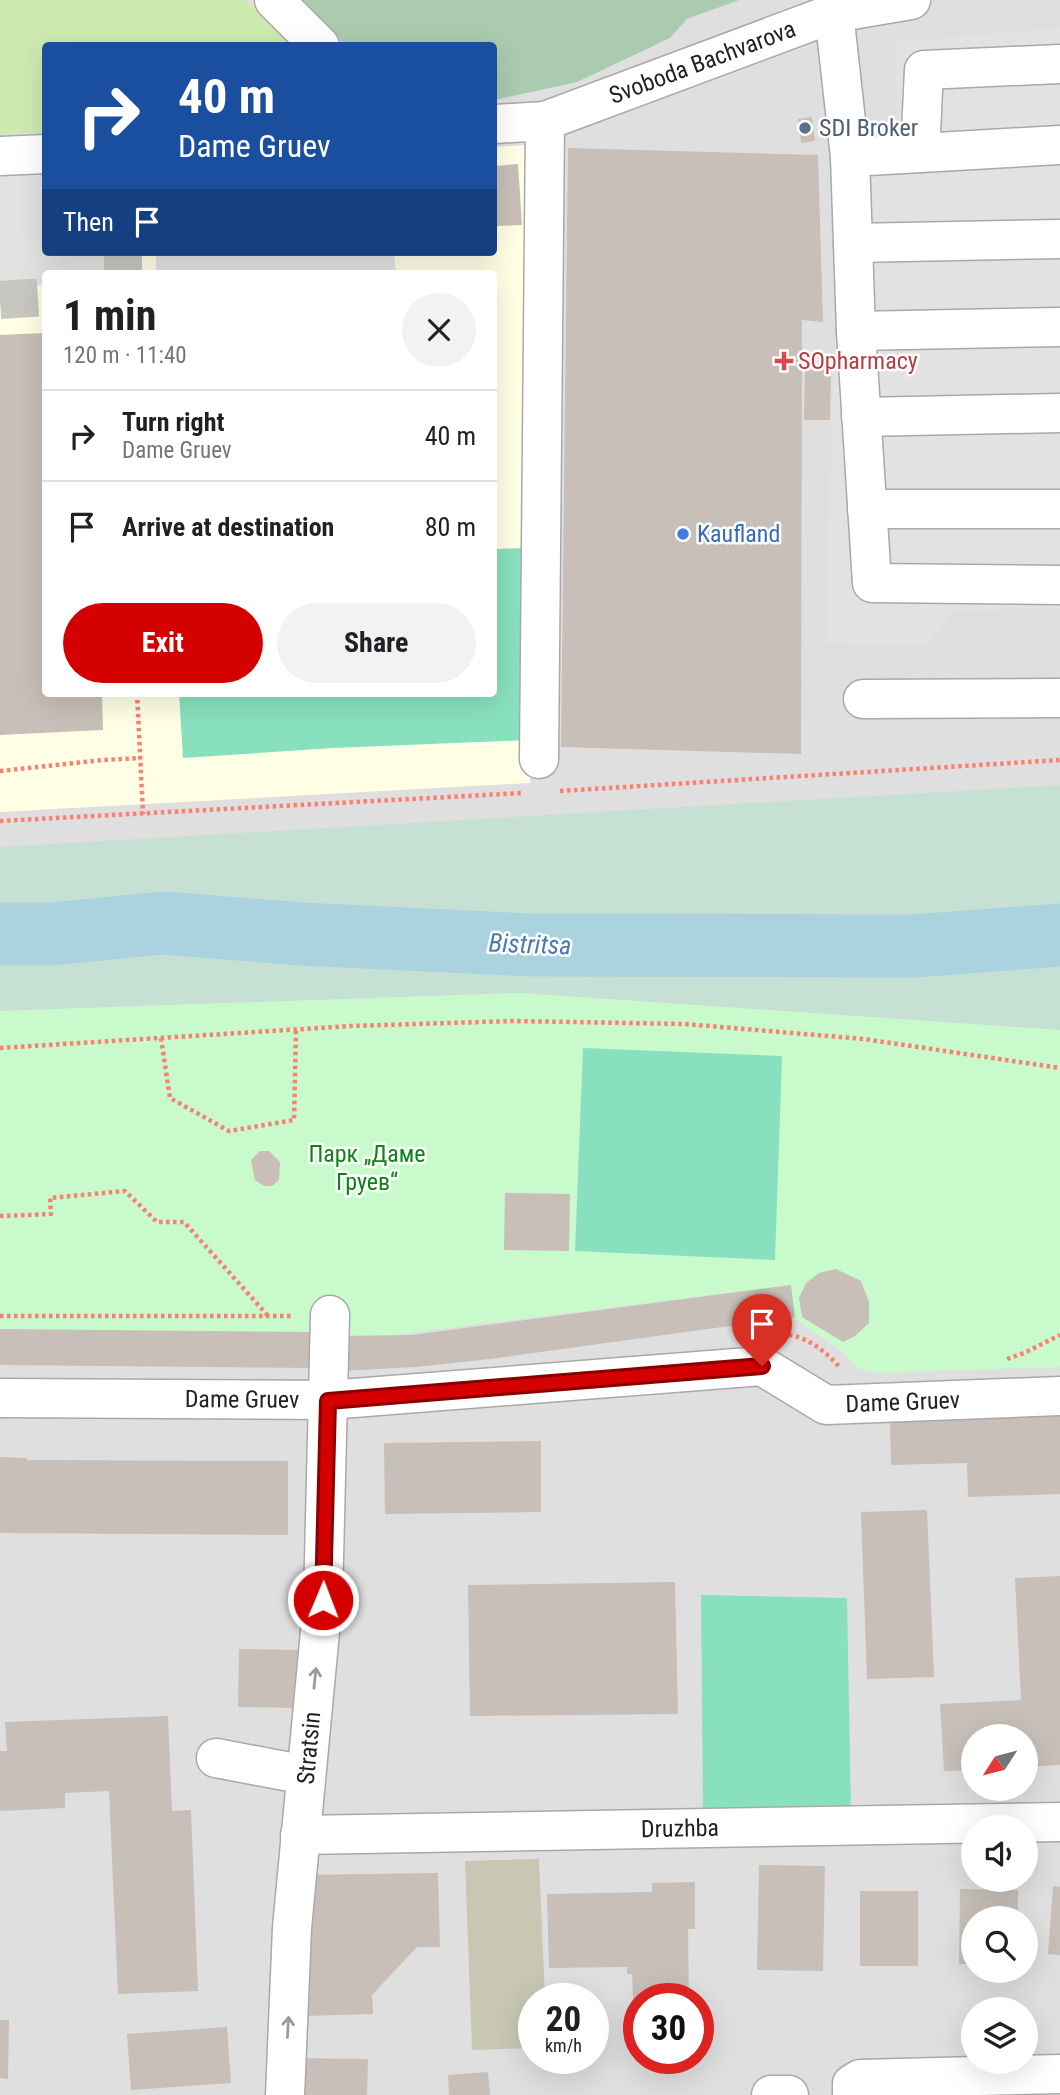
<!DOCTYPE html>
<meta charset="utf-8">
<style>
:root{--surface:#fff;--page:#f2f2f2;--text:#202124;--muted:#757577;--line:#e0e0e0;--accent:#d40000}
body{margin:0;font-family:"Roboto Condensed",sans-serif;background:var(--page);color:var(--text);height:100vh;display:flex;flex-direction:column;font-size:26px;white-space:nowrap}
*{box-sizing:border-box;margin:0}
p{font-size:23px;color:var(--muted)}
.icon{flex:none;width:38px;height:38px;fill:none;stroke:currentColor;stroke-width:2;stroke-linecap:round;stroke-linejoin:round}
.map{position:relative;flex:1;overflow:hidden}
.details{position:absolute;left:42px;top:270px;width:455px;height:427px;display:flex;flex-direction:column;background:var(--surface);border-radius:7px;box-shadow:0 7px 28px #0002}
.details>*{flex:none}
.top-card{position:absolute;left:42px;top:42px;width:455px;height:214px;border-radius:7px;box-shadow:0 7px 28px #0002;background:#1a4fa0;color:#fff;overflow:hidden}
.needle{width:46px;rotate:234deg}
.buttons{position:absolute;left:961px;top:1724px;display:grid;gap:14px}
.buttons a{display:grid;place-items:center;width:77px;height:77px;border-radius:50%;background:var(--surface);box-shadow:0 7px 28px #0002;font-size:35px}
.speed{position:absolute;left:518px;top:1983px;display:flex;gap:14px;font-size:35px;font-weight:700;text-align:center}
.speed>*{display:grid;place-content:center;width:91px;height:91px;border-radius:50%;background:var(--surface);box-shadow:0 7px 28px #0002;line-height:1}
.speed small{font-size:18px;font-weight:400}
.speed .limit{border:10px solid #d22;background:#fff;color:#111}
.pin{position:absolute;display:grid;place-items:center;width:60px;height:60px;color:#fff;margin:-72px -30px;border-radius:50% 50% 50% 0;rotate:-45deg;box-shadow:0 0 7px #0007}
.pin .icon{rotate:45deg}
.me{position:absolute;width:77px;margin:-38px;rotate:1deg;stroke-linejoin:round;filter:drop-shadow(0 0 5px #0008)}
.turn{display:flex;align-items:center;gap:24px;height:147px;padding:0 21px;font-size:32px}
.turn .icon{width:91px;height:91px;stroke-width:2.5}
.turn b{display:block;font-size:49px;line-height:60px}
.then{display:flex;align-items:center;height:66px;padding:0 21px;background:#0003;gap:14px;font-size:26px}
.round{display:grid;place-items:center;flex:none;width:74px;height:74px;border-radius:37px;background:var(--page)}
.summary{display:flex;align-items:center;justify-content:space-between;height:119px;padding:0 21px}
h1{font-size:42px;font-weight:700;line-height:52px}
.cta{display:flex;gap:14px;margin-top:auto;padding:14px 21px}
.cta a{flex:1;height:80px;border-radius:42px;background:var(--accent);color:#fff;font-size:28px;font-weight:700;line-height:80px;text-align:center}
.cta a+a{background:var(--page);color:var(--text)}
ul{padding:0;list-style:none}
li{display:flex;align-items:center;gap:21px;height:91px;padding:0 21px;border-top:2px solid var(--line)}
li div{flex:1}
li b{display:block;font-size:26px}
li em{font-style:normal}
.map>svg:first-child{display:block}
.residential{fill:#e0dfdf;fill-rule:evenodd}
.education{fill:#ffffe5;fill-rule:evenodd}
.construction{fill:#c7c7b4}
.grass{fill:#cdebb0}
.wetland{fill:#c6e0d4}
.cemetery{fill:#aacbaf}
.park{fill:#c8facc}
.pitch{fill:#88e0be}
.parking{fill:#e2e2e2}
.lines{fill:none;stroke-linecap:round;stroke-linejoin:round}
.river{stroke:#aad3df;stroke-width:63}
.building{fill:#c7bfb8}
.minor-tunnel{stroke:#c8c6c1;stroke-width:38;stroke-dasharray:38 19;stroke-linecap:butt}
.minor-casing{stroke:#a9a9a9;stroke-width:41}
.path{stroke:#fa8072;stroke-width:4.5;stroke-dasharray:3.5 3.5;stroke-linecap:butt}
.minor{stroke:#fff;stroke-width:38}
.oneway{stroke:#9c9c9c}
.route-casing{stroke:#8a0000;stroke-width:18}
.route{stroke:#d40000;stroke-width:12}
.service-dot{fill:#5c6f8a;stroke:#fff;stroke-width:2.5}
.health-dot{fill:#e0444e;stroke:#fff;stroke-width:2.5}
.shop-dot{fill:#3f7fe0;stroke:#fff;stroke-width:2.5}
.labels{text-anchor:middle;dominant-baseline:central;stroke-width:5;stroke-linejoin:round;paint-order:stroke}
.street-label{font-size:24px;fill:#222;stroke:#fff}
.service-label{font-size:24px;fill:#4e5e75;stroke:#fff;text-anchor:start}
.health-label{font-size:24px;fill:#be3a42;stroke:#fff;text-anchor:start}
.shop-label{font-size:24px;fill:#366cbe;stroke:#fff;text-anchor:start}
.park-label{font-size:24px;fill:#0c8416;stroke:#fff}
.water-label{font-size:26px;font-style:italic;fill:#4a7aab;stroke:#fff}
</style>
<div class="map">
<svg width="1060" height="2095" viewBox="0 0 1060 2095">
<rect width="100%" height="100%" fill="#f2efe9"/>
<!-- residential -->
<path class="residential" d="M0,0H1060V2095H0ZM46,46H494V252H46ZM46,273H494V693H46ZM973,1736H1026V1788H973ZM973,1827H1026V1880H973ZM973,1918H1026V1970H973ZM534,1998H593V2058H534ZM639,1998H698V2058H639ZM973,2009H1026V2062H973Z"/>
<!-- education -->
<path class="education" d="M527,145V548L530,783L0,812V170L46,252H494V147ZM46,273H494V693H46Z"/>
<!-- construction -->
<path class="construction" d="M539,1859L545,1998H534V2048L472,2050L465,1861Z"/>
<!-- grass -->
<path class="grass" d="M0,0H246L294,41L296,45L46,46L45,132L0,135Z"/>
<!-- wetland -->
<path class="wetland" d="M1060,785V1030L519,993L0,1011V847Z"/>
<!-- cemetery -->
<path class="cemetery" d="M303,0H739L687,19L670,38L577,82L494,100V46L345,45Z"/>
<!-- park -->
<path class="park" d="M519,993L1060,1030V1367L874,1373L857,1368L843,1352L792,1317L789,1285L376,1337L0,1332V1011Z"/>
<!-- pitch -->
<path class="pitch" d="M527,548L530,740L333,748L183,758L179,693H494V549Z
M583,1048L782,1056L775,1260L575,1251Z
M701,1595L847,1598L851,1812L703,1814Z"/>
<!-- parking -->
<path class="parking" d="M1060,28V608L955,611L926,645L826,643L833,377L843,129H897L896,42Z
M45,168L46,252H113L114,273H46L45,285L0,288V170Z
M156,252H394L396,273H156Z"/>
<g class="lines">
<!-- river -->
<path class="river" d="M0,934H51L163,923L302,934L529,945L914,946L1060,935"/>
</g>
<!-- building -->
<path class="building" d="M812,117L815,141L801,143L798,119Z
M568,148L818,155L823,322L802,320L801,754L561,747Z
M518,164L522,225L494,226V166Z
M46,333V693H102L103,730L0,735V335Z
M805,368H831L830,420H804Z
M260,1151H269L280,1162L279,1180L272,1186H264L255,1180L251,1160Z
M505,1193L570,1194L569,1251L504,1250Z
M836,1269L861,1281L869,1302V1323L855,1336L843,1342L802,1317L799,1298L806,1283L819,1273Z
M791,1285L795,1317L490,1359L416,1367L340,1371L339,1336L412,1335Z
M0,1329L318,1332V1368L0,1365Z
M1060,1416V1494L968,1497L967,1463L891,1465L890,1420Z
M541,1441V1512L385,1514L384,1443Z
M0,1457L27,1458V1460L288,1461V1535L0,1533Z
M927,1510L934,1677L867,1679L861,1512Z
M1060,1576V1765L1026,1767V1736H973V1770L944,1771L940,1704L1021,1700L1015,1578Z
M675,1582L678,1714L470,1716L468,1585Z
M239,1649L301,1650L300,1708L238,1707Z
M168,1716L172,1811L191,1810L198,1991L118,1994L109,1791L65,1793V1808L0,1811V1751H7L5,1722Z
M759,1865L825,1866L823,1971L757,1970Z
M438,1873L440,1947H417L372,1995L373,2014L304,2016L301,1875Z
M695,1882V1929H688L689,1998H639V2023H634L632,1974H627V1967L549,1968L547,1894L652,1892V1883Z
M1053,1886L1060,1887V1955L1048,1954Z
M960,1889L1018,1890V1918H973V1964H959Z
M860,1891H918V1966H860Z
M0,2020H9L8,2079L0,2078Z
M227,2027L231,2083L131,2090L127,2034Z
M294,2058L368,2059L367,2095H293Z
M488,2072L490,2095H449L448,2075Z"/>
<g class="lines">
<!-- minor-tunnel -->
<path class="minor-tunnel" d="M123,252V273
M0,300L46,297"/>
<!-- minor casing -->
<g class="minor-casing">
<g id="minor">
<path d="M274,0L320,46"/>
<path d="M834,13L850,157L856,331L872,583L1060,585"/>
<path id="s1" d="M494,124L545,121L834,13L911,0"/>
<path d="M920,153L924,70L1060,64"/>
<path d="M0,156L46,154"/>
<path d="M850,157L1060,145"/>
<path d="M853,243L1060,239"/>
<path d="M856,331L1060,327"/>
<path d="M861,417L1060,413"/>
<path d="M867,509H1060"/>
<path d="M863,699L1060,698"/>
<path d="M539,759L545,121"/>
<path id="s2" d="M0,1398L328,1400L762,1366L826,1405L1060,1396"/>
<path d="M216,1758L306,1775"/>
<path id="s3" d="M300,1835L1060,1822"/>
<path id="s4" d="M285,2095L292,1928L323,1600L330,1315"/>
<path d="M771,2095H789"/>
<path d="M852,2095V2084L860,2079L1060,2074"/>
</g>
</g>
<!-- path -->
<path class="path" d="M137,693L143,814
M0,771L103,760L141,758
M560,791L1060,760
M0,821L523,793
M161,1038L170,1098L229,1131L294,1120L296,1029
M0,1048L351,1026L513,1021L685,1024L864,1039L1060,1068
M0,1216L51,1214L50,1198L125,1191L157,1222H184L269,1317
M0,1316H294
M782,1335C803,1333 827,1352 839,1367
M1007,1359L1024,1353L1060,1335"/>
<!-- minor -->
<use href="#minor" class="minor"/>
</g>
<!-- one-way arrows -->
<defs><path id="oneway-shaft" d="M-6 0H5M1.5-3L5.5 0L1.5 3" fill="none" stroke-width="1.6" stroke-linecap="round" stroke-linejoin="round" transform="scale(1.75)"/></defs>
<g class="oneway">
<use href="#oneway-shaft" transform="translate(315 1678) rotate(-84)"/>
<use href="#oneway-shaft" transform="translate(288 2027) rotate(-87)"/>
</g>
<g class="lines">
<!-- route casing -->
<g class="route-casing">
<path id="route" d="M323,1600L328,1401L762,1366"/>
</g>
<!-- route -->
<use href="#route" class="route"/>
</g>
<!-- markers -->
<circle class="service-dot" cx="805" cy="128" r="7"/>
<path class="health-dot" d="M780.5 350.5h7v7h7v7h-7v7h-7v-7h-7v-7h7z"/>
<circle class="shop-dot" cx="683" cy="534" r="7"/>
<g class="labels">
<!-- street labels -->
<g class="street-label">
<text stroke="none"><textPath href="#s1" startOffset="219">Svoboda Bachvarova</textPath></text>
<text stroke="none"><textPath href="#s2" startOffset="242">Dame Gruev</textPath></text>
<text stroke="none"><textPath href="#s2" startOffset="915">Dame Gruev</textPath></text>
<text stroke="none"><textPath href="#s4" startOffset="348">Stratsin</textPath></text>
<text stroke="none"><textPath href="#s3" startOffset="380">Druzhba</textPath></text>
</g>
<!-- service labels -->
<g class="service-label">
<text x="819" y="128">SDI Broker</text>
</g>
<!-- health labels -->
<g class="health-label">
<text x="798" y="361">SOpharmacy</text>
</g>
<!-- shop labels -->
<g class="shop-label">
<text x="697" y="534">Kaufland</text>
</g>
<!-- park labels -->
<g class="park-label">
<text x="367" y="1154">Парк „Даме<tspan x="367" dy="28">Груев“</tspan></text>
</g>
<!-- water labels -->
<g class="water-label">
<text transform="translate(530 944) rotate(2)">Bistritsa</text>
</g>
</g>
</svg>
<div class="buttons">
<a><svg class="needle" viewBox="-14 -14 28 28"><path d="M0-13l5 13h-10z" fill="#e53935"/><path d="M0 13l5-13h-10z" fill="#757577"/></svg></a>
<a><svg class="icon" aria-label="sound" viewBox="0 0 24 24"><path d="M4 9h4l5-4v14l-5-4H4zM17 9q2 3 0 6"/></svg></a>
<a><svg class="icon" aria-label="search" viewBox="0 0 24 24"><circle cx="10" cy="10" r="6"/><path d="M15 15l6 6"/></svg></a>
<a><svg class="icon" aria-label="layers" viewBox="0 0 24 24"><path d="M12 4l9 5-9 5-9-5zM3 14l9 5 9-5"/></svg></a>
</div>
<div class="speed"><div>20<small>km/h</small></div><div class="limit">30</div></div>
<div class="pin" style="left:762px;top:1366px;background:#d93025"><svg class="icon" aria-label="arrive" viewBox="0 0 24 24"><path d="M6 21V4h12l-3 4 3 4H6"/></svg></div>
<svg class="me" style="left:323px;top:1600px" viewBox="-20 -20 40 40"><circle r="17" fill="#d40000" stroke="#fff" stroke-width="3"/><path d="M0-11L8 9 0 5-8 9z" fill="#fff"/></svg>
<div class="top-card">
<div class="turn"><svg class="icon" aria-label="right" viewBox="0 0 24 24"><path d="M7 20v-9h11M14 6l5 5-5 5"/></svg><div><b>40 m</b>Dame Gruev</div></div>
<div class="then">Then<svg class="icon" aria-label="arrive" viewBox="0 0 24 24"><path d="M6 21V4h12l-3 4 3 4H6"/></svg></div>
</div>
<section class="details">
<div class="summary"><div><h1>1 min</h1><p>120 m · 11:40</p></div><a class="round"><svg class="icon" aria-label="close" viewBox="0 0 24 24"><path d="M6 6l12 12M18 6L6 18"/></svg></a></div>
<ul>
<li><svg class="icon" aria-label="right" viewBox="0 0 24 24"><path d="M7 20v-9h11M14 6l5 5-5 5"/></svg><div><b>Turn right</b><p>Dame Gruev</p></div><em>40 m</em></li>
<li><svg class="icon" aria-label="arrive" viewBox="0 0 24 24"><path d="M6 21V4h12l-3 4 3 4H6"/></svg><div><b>Arrive at destination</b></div><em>80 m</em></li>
</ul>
<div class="cta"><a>Exit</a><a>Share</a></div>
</section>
</div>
